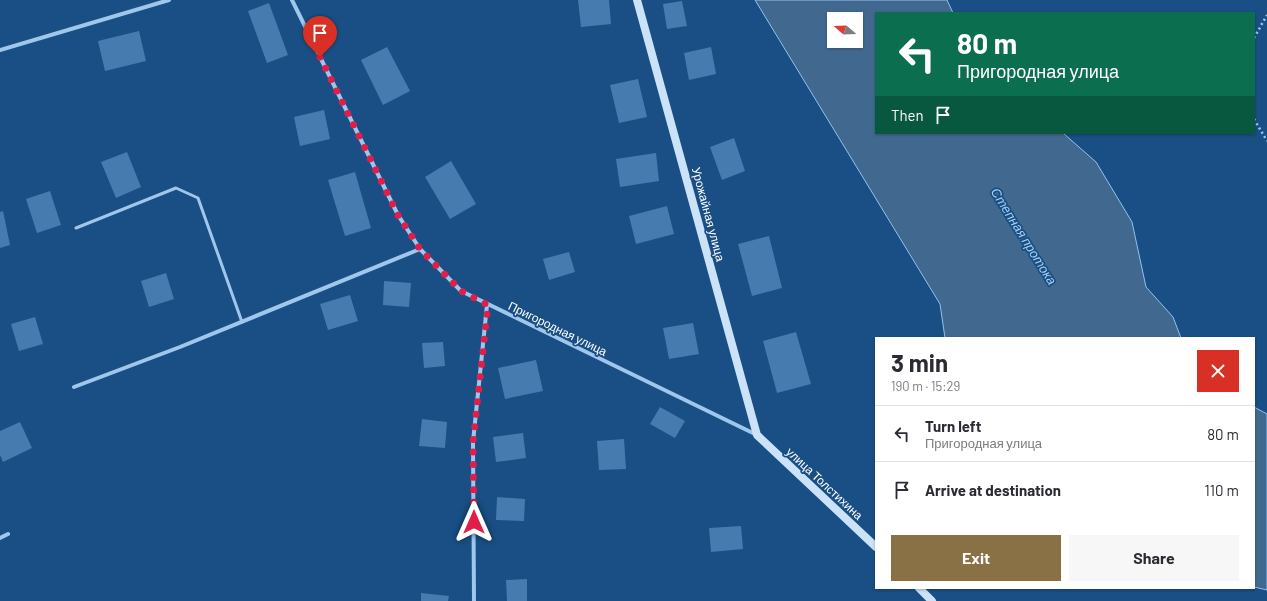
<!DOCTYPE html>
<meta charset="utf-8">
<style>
:root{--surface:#fff;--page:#f7f7f7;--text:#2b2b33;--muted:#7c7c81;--line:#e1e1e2;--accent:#8a7045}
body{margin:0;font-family:Barlow,sans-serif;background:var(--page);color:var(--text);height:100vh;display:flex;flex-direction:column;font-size:15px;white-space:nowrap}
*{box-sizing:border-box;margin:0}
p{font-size:13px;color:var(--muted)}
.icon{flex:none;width:22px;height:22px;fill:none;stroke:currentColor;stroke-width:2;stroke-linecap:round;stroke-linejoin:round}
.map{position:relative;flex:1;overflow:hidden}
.sheet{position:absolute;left:875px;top:337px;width:380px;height:252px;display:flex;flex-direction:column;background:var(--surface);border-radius:0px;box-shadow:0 1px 3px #0004}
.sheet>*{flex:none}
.hud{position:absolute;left:875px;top:12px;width:380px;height:122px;border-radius:0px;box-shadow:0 1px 3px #0004;background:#0b6e4f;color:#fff;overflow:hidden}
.needle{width:26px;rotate:289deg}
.tools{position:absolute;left:827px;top:12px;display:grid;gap:8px}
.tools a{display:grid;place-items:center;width:36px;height:36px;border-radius:0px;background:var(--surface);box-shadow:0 1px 3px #0004;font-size:20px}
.pin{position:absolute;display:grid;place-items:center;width:34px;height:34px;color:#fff;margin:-41px -17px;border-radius:50% 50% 50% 0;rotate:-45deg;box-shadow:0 0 4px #0007}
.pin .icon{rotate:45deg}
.me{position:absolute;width:44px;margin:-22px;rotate:0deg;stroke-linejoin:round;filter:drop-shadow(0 0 3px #0008)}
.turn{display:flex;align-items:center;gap:14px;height:84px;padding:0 16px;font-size:18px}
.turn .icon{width:52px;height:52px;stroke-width:2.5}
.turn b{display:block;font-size:28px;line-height:34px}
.then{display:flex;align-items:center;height:38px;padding:0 16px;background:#0003;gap:8px;font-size:15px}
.round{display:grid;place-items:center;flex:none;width:42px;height:42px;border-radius:0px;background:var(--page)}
.summary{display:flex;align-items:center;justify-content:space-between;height:68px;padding:0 16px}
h1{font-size:24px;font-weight:700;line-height:30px}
.primary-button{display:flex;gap:8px;margin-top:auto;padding:8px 16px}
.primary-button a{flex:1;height:46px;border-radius:0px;background:var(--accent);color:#fff;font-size:16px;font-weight:700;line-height:46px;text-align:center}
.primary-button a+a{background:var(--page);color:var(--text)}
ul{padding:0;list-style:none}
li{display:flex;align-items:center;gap:12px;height:56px;padding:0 16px;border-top:1px solid var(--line)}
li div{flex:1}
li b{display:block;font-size:15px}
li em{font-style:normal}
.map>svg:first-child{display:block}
.water{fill:#416990;stroke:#91c2ee;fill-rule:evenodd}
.building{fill:#467bb0}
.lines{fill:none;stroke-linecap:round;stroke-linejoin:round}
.path{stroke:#9fc6ec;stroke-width:2.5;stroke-dasharray:2 3;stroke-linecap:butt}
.lane{stroke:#9fc6ec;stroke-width:3}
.street{stroke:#9fc6ec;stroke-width:4}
.secondary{stroke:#cbe2f9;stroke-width:8}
.route{stroke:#e11d48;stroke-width:7;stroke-dasharray:0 12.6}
.labels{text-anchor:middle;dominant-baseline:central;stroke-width:3.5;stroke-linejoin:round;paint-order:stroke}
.street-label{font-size:12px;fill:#fff;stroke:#194f84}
.water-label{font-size:13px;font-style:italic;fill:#aad0f3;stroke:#194f84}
</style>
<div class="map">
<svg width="1267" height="601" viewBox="0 0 1267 601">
<rect width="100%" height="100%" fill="#194f84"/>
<!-- water -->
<path class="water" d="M755,0H947L953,13H876V133H1063L1096,162L1132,222L1146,287L1173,317L1181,338H945L940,304ZM834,19H856V41H834Z
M1254,407L1267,414V590L1254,587Z"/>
<!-- building -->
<path class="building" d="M578,0H609L611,24L581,27Z
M682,1L687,26L667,29L663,4Z
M269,3L288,55L267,63L248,11Z
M139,31L146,61L105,71L98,41Z
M387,47L410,91L383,105L361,60Z
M711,47L716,74L689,80L684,53Z
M638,79L647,117L619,123L610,85Z
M324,110L330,139L300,146L294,117Z
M734,138L745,171L722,180L710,147Z
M127,152L141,187L116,198L101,162Z
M656,153L659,181L620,187L616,159Z
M451,161L476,204L450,219L425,177Z
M355,172L371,228L345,236L328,180Z
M50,191L61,225L37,233L26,199Z
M667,206L674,234L636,244L629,216Z
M3,211L10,245L0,248V212Z
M769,236L782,288L752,296L738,244Z
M569,252L575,272L549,280L543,259Z
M166,273L174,299L149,307L141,281Z
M384,281L411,283L409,307L383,305Z
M350,295L358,321L328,330L320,304Z
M35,317L43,344L19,351L11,324Z
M693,323L699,354L669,359L663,328Z
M796,332L811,384L777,393L763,341Z
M443,342L445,366L424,368L422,343Z
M536,360L543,391L505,399L498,368Z
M660,407L685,421L675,438L650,424Z
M422,419L447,422L445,448L419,446Z
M20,422L32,448L3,462L0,455V431Z
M523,433L526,458L496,462L493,437Z
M624,439L626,469L599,470L597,441Z
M497,497L525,499L524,521L496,520Z
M741,526L743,549L711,552L709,528Z
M527,579V601H507L506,580Z
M421,593L449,596L448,601H421Z"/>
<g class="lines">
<!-- path -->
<path class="path" d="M1254,38L1267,15
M1254,119L1267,141"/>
<!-- lane -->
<path class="lane" d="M76,228L176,188L198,198L242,322"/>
<!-- street -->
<path class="street" d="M292,0L398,215L420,249L461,291L757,435
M0,50L169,0
M74,387L180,347L420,249
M0,538L8,534
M474,601L473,442L487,305"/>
<!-- secondary -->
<path class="secondary" d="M637,0L757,435L876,547
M919,588L932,601"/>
</g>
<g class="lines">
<!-- route -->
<path class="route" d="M320,57L398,215L420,249L461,291L488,305L473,442L474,522"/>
</g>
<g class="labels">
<!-- street labels -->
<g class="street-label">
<text transform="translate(709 214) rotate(75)">Урожайная улица</text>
<text transform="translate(558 328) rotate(26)">Пригородная улица</text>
<text transform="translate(825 483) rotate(43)">улица Толстихина</text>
</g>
<!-- water labels -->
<g class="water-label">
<text transform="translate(1024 236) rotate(58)">Степная протока</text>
</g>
</g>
</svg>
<div class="tools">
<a><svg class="needle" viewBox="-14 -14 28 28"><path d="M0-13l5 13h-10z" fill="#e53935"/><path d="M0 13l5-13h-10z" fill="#7c7c81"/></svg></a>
</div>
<div class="pin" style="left:320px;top:57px;background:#d93025"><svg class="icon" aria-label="arrive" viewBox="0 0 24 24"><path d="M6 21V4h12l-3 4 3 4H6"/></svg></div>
<svg class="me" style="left:474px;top:522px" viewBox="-20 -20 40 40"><path d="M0-17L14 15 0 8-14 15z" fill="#e11d48" stroke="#fff" stroke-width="4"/></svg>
<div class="hud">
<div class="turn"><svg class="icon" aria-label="left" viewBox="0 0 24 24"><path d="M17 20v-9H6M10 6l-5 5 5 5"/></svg><div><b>80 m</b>Пригородная улица</div></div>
<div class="then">Then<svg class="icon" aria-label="arrive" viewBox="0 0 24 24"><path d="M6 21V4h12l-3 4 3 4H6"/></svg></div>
</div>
<section class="sheet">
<div class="summary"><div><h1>3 min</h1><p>190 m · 15:29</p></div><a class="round" style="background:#d93025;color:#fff"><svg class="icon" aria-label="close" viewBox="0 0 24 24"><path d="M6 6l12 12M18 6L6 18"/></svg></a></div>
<ul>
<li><svg class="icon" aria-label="left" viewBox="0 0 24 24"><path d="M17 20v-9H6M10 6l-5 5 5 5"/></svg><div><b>Turn left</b><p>Пригородная улица</p></div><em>80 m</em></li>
<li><svg class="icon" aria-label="arrive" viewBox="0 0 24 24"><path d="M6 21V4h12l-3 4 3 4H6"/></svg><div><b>Arrive at destination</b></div><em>110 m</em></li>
</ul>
<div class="primary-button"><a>Exit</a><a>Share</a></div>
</section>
</div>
